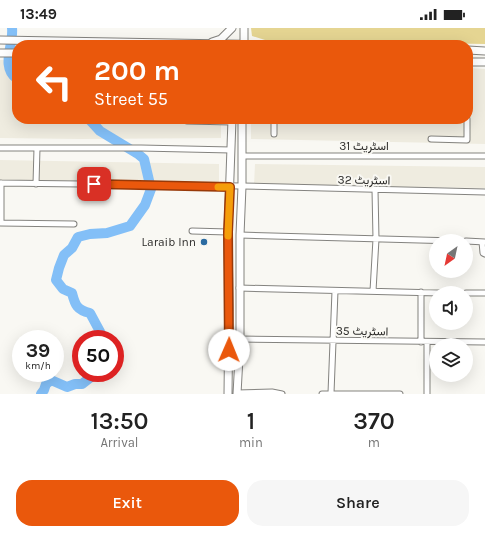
<!DOCTYPE html>
<meta charset="utf-8">
<style>
:root{--surface:#fff;--page:#f6f6f6;--text:#222;--muted:#767676;--accent:#ea580c}
body{margin:0;font-family:Karla,Vazirmatn,sans-serif;background:var(--page);color:var(--text);height:100vh;display:flex;flex-direction:column;font-size:15px;white-space:nowrap}
*{box-sizing:border-box;margin:0}
p{font-size:13px;color:var(--muted)}
.icon{flex:none;width:22px;height:22px;fill:none;stroke:currentColor;stroke-width:2;stroke-linecap:round;stroke-linejoin:round}
.map{position:relative;height:366px;overflow:hidden}
.panel{display:flex;flex-direction:column;background:var(--surface);flex:1}
.panel>*{flex:none}
.top-card{position:absolute;left:12px;top:12px;width:461px;height:84px;border-radius:16px;box-shadow:0 4px 16px #0002;background:#ea580c;color:#fff;overflow:hidden}
.needle{width:26px;rotate:213deg}
.controls{position:absolute;left:429px;top:206px;display:grid;gap:8px}
.controls a{display:grid;place-items:center;width:44px;height:44px;border-radius:50%;background:var(--surface);box-shadow:0 4px 16px #0002;font-size:20px}
.speed{position:absolute;left:12px;top:302px;display:flex;gap:8px;font-size:20px;font-weight:700;text-align:center}
.speed>*{display:grid;place-content:center;width:52px;height:52px;border-radius:50%;background:var(--surface);box-shadow:0 4px 16px #0002;line-height:1}
.speed small{font-size:10px;font-weight:400}
.speed .limit{border:6px solid #d22;background:#fff;color:#111}
.pin{position:absolute;display:grid;place-items:center;width:34px;height:34px;color:#fff;margin:-17px;border-radius:8px;box-shadow:0 2px 6px #0006}
.me{position:absolute;width:44px;margin:-22px;rotate:1deg;stroke-linejoin:round;filter:drop-shadow(0 0 3px #0008)}
.turn{display:flex;align-items:center;gap:14px;height:84px;padding:0 16px;font-size:18px}
.turn .icon{width:52px;height:52px;stroke-width:2.5}
.turn b{display:block;font-size:28px;line-height:34px}
.eta{display:flex;justify-content:space-evenly;align-items:center;height:68px;text-align:center}
.eta b{font-size:24px;font-weight:600;line-height:28px}
.cta{display:flex;gap:8px;margin-top:auto;padding:8px 16px}
.cta a{flex:1;height:46px;border-radius:16px;background:var(--accent);color:#fff;font-size:16px;font-weight:600;line-height:46px;text-align:center}
.cta a+a{background:var(--page);color:var(--text)}
.status{display:flex;justify-content:space-between;align-items:center;height:28px;padding:0 20px;background:var(--surface);direction:ltr}
.status svg{height:11px;fill:currentColor}
.map>svg:first-child{display:block}
.built{fill:#efece0}
.green{fill:#e5d592}
.lines{fill:none;stroke-linecap:round;stroke-linejoin:round}
.river{stroke:#83bff7;stroke-width:10}
.minor-casing{stroke:#84837f;stroke-width:7}
.major-casing{stroke:#84837f;stroke-width:9}
.minor{stroke:#fff;stroke-width:5}
.major{stroke:#fff;stroke-width:7}
.route-casing{stroke:#983908;stroke-width:10}
.route{stroke:#ea580c;stroke-width:7}
.slow{stroke:#f59e0b;stroke-width:7}
.poi-dot{fill:#2b6ba1;stroke:#f9f8f3;stroke-width:1.5}
.labels{text-anchor:middle;dominant-baseline:central;stroke-width:4;stroke-linejoin:round;paint-order:stroke}
.street-label{font-size:12px;fill:#2d2c2a;stroke:#f9f8f3}
.poi-label{font-size:12px;fill:#2d2c2a;stroke:#f9f8f3;text-anchor:end}
</style>
<div class="status"><b>13:49</b><svg viewBox="0 0 49 12"><path d="M0 12V9h3v3zM5 12V6h3v6zM10 12V3h3v9zM15 12V0h3v12zM26 1h20v11H26zM47 4h2v5h-2z"/></svg></div>
<div class="map">
<svg width="485" height="366" viewBox="0 0 485 366">
<rect width="100%" height="100%" fill="#f9f8f3"/>
<!-- built -->
<path class="built" d="M0,32H17V91H221V110L80,111L0,110Z
M468,40L485,41V116L251,111V91H468Z
M0,132L219,136V157L0,152Z
M255,136L485,139V160L254,157Z"/>
<!-- green -->
<path class="green" d="M251,0H485V16L265,12L252,8Z"/>
<g class="lines">
<!-- river -->
<path class="river" d="M12,0C14,16 0,39 17,51
M89,91L100,103L138,126L144,131L151,161L145,177L130,198L107,205L90,206L78,209L72,220L64,227L59,240L56,252L63,261L72,265C75,277 77,282 90,285L104,311
M41,366L44,362L46,356L51,352L67,359L75,356H82L96,345"/>
<!-- minor casing -->
<g class="minor-casing">
<path id="minor" d="M468,48L469,34
M187,91V93L232,94
M274,106V91
M431,111L467,112V91
M0,120H141L231,122
M242,128H485
M0,155L242,158L485,164
M36,156L37,120
M0,195L74,196
M1,195V155
M192,203L228,204
M240,207L456,213
M466,213L485,214
M482,214L483,225L485,226
M239,260L439,265
M373,263L376,211L375,162
M466,265H485
M240,311L485,314
M421,314V264
M237,365L272,364L282,366
M331,365L335,263
M322,366H400
M427,366V315"/>
</g>
<!-- major casing -->
<g class="major-casing">
<path id="major" d="M0,12L278,17
M212,14L221,11L232,0
M244,17V0
M468,22L485,23
M0,25H17
M468,34H485
M228,366L229,279L228,204L232,91
M237,366L240,311V207L242,158V91"/>
</g>
<!-- minor -->
<use href="#minor" class="minor"/>
<!-- major -->
<use href="#major" class="major"/>
</g>
<g class="lines">
<!-- route casing -->
<g class="route-casing">
<path id="route" d="M94,156L230,159L228,204L229,322"/>
</g>
<!-- route -->
<use href="#route" class="route"/>
<!-- slow -->
<path class="slow" d="M218,159H230L228,208"/>
</g>
<!-- markers -->
<circle class="poi-dot" cx="204" cy="214" r="4"/>
<g class="labels">
<!-- street labels -->
<g class="street-label">
<text x="364" y="118">اسٹریٹ 31</text>
<text transform="translate(364 152) rotate(1)">اسٹریٹ 32</text>
<text transform="translate(362 303) rotate(1)">اسٹریٹ 35</text>
</g>
<!-- poi labels -->
<g class="poi-label">
<text x="196" y="214">Laraib Inn</text>
</g>
</g>
</svg>
<div class="controls">
<a><svg class="needle" viewBox="-14 -14 28 28"><path d="M0-13l5 13h-10z" fill="#e53935"/><path d="M0 13l5-13h-10z" fill="#767676"/></svg></a>
<a><svg class="icon" aria-label="sound" viewBox="0 0 24 24"><path d="M4 9h4l5-4v14l-5-4H4zM17 9q2 3 0 6"/></svg></a>
<a><svg class="icon" aria-label="layers" viewBox="0 0 24 24"><path d="M12 4l9 5-9 5-9-5zM3 14l9 5 9-5"/></svg></a>
</div>
<div class="speed"><div>39<small>km/h</small></div><div class="limit">50</div></div>
<div class="pin" style="left:94px;top:156px;background:#d93025"><svg class="icon" aria-label="arrive" viewBox="0 0 24 24"><path d="M6 21V4h12l-3 4 3 4H6"/></svg></div>
<svg class="me" style="left:229px;top:322px" viewBox="-20 -20 40 40"><circle r="19" fill="#fff"/><path d="M0-13L10 11 0 6-10 11z" fill="#ea580c"/></svg>
<div class="top-card">
<div class="turn"><svg class="icon" aria-label="left" viewBox="0 0 24 24"><path d="M17 20v-9H6M10 6l-5 5 5 5"/></svg><div><b>200 m</b>Street 55</div></div>
</div>
</div>
<section class="panel">
<div class="eta">
<div><b>13:50</b><p>Arrival</p></div>
<div><b>1</b><p>min</p></div>
<div><b>370</b><p>m</p></div>
</div>
<div class="cta"><a>Exit</a><a>Share</a></div>
</section>
